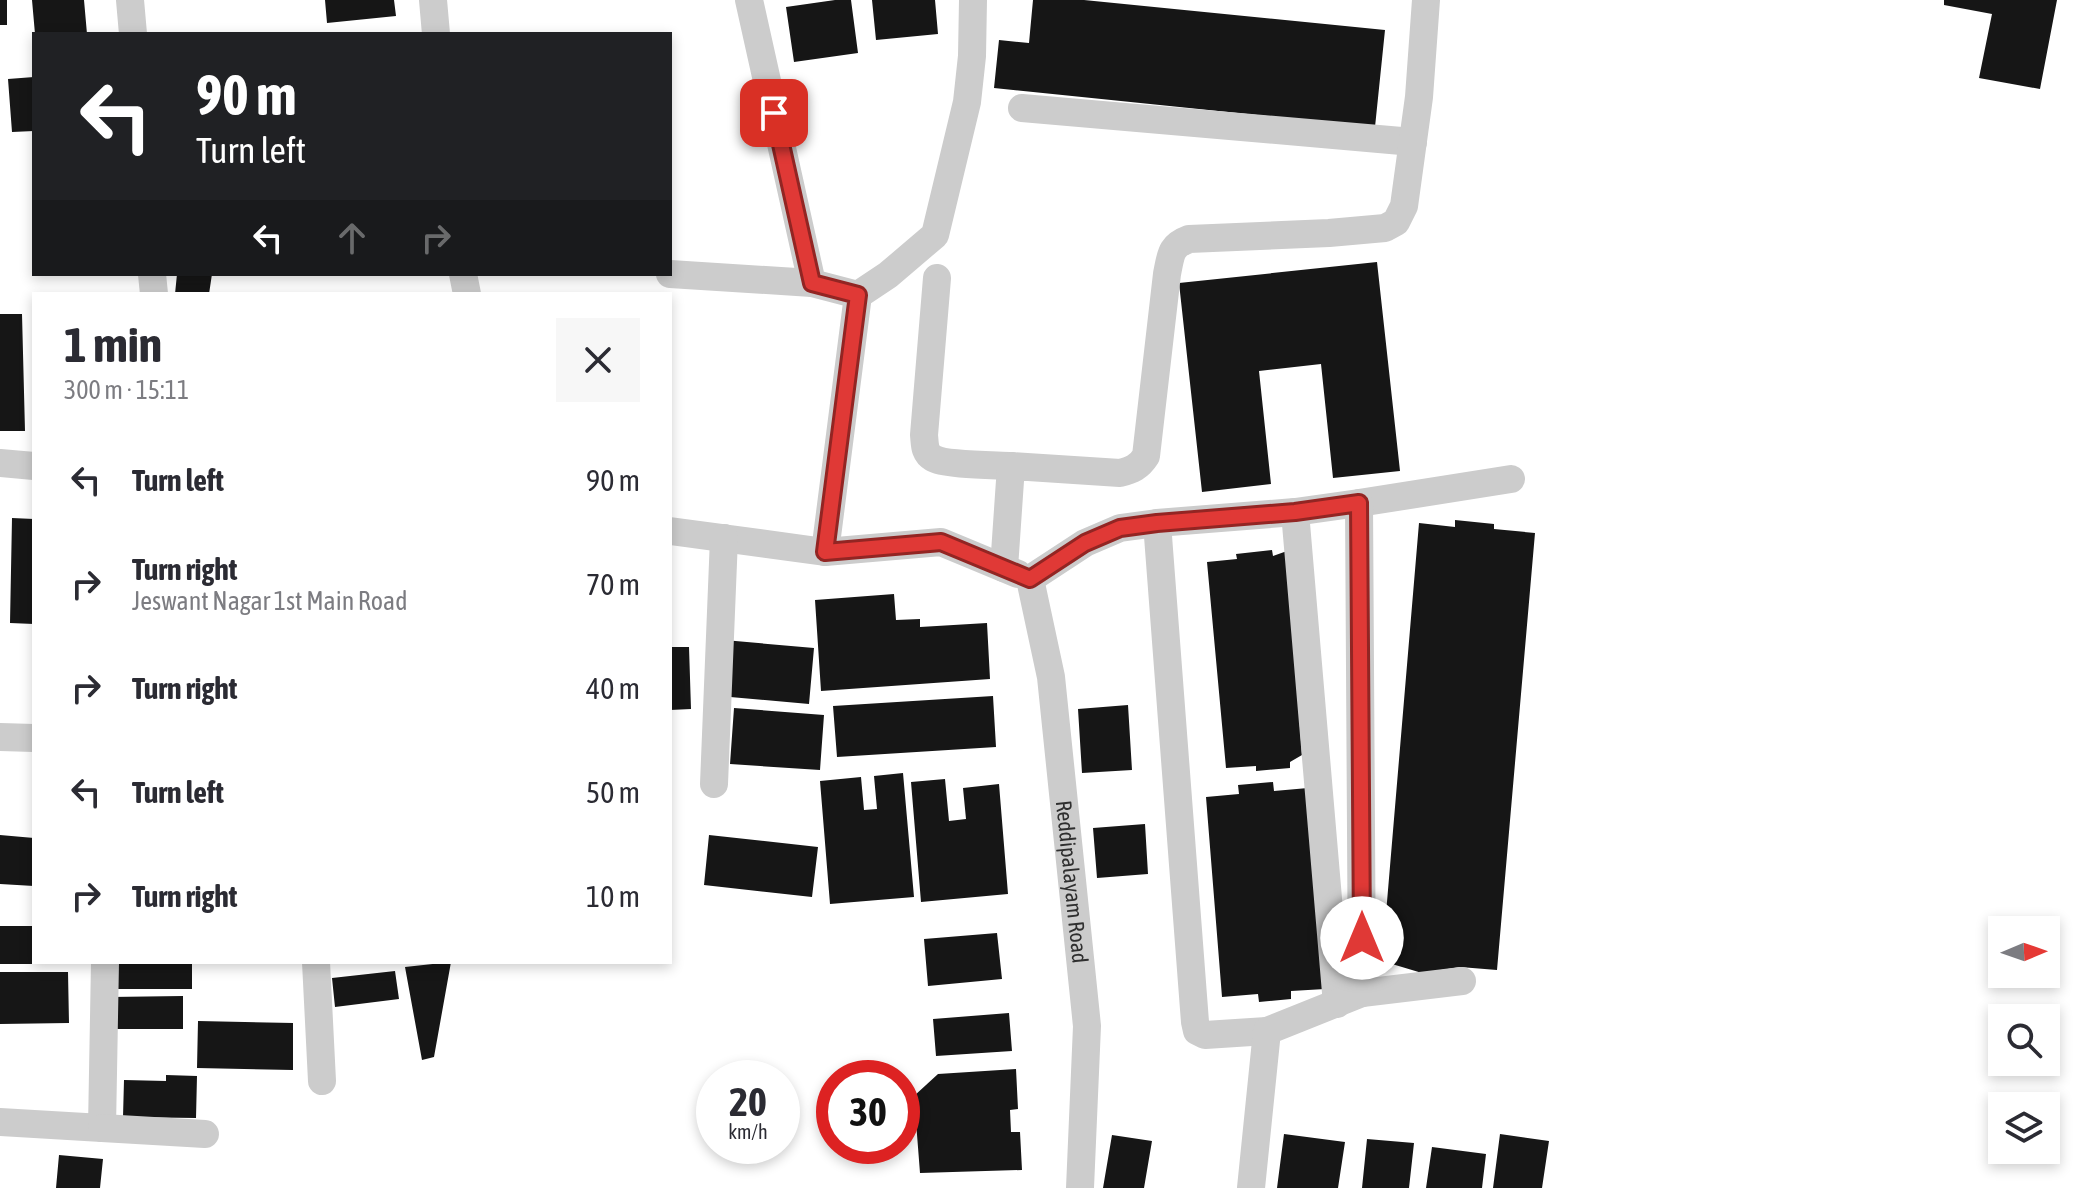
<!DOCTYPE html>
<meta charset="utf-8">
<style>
:root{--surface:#fff;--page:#f7f7f7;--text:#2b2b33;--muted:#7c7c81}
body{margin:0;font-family:"Asap Condensed",sans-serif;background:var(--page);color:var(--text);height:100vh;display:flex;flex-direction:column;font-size:30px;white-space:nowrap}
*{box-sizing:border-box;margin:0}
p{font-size:26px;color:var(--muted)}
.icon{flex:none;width:44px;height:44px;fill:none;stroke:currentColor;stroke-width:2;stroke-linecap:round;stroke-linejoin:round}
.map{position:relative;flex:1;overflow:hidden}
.side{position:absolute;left:32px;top:292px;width:640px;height:672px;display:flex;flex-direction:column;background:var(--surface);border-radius:0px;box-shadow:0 4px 12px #0003}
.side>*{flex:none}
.guide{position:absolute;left:32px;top:32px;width:640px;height:244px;border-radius:0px;box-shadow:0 4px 12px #0003;background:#202124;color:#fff;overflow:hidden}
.needle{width:52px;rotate:88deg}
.tools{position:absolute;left:1988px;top:916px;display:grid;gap:16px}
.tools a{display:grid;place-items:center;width:72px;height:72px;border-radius:0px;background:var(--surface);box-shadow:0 4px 12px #0003;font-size:40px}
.speed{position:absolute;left:696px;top:1060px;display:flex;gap:16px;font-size:40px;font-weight:700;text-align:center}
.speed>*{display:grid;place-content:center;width:104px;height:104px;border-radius:50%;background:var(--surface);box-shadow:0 4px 12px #0003;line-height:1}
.speed small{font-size:20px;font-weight:400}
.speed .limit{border:12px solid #d22;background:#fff;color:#111}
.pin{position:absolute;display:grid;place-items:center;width:68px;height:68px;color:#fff;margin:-34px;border-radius:16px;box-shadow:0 4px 12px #0006}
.me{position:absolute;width:88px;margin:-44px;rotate:0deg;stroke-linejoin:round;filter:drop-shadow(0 0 6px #0008)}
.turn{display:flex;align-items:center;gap:28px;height:168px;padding:0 32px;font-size:36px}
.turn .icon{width:104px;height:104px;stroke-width:2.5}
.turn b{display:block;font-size:56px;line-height:68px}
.lanes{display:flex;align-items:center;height:76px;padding:0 32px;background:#0003;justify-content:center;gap:40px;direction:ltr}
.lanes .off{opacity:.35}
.round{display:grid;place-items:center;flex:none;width:84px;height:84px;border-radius:0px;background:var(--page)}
.headline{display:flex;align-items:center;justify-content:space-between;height:136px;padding:0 32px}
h1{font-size:48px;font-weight:700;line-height:60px}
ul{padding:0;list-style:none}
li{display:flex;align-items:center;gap:24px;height:104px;padding:0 32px}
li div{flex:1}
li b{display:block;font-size:30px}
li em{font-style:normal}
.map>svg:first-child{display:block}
.building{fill:#161616}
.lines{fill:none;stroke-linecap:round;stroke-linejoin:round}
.street{stroke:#ccc;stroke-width:28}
.route-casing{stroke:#922523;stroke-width:20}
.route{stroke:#e03936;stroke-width:14}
.labels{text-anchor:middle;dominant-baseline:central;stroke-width:8;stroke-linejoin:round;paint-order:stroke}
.street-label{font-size:22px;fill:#2f2f2f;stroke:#fff}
</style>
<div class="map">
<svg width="2085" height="1188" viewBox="0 0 2085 1188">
<rect width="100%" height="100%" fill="#fff"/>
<!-- building -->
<path class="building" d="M0,0H7V25H0Z
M32,0H84L87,34H35Z
M325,0H394L396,16L327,23Z
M835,0H851L858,53L794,62L786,7Z
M872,0H935L938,34L876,40Z
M1033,0H1084L1385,30L1375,127L994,88L999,40L1029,43Z
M1944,0H2057L2040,89L1979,78L1992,14L1944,5Z
M34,77V131L12,132L8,79Z
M1377,262L1400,471L1333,478L1321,364L1259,371L1271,484L1202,492L1179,283Z
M177,274H212L209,294H175Z
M0,314H22L25,431H0Z
M12,518L34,519V624L10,623Z
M1455,520L1494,524V529L1535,533L1497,970L1460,967L1422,973L1382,961L1419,523L1455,527Z
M1272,550L1273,556L1287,551L1302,755L1290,762V768L1256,771V766L1226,768L1207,562L1237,559L1236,554Z
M894,594L896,620L920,619V627L987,623L990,679L821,691L815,600Z
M724,640L814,648L809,704L719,696Z
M670,647H689L691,709L670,710Z
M993,696L996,747L837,757L833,706Z
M1128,705L1132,770L1082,773L1078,709Z
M734,708L824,715L820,770L730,764Z
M903,773L914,897L830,904L820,781L861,777L864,810L877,809L874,776Z
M945,779L949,821L966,819L963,788L999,784L1008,894L921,902L911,782Z
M1273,782L1274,791L1308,788L1325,989L1291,991V999L1259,1002L1258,994L1222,997L1206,797L1239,794L1238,785Z
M1145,824L1148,874L1097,878L1093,828Z
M0,835L34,838V886L0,884Z
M709,835L818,847L812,897L704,885Z
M0,926H34V964H0Z
M997,933L1002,979L928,986L924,939Z
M109,962H192V989H110Z
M451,962L434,1057L422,1060L405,967Z
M395,971L399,999L335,1007L332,978Z
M0,972H68L69,1023L0,1024Z
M183,996V1029H110V997Z
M1009,1013L1012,1051L936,1056L933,1019Z
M198,1021L293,1023V1070L197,1068Z
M1016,1069L1018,1109L1010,1110L1011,1132H1020L1022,1170L920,1173L914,1096L938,1074Z
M166,1075L197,1076L196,1118L123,1117L124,1080L166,1081Z
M1284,1134L1345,1142L1338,1188H1277Z
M1500,1134L1549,1141L1542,1188H1493Z
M1112,1135L1152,1141L1144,1188H1103Z
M1367,1139L1414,1143L1409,1188H1362Z
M1432,1147L1486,1154L1482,1188H1426Z
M59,1155L103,1159L100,1188H56Z"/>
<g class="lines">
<!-- street -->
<g class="street">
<path d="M130,0L133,34"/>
<path d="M433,0L436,34"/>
<path d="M749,0L812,283L858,295L825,552"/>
<path d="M1022,108L1413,142"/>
<path d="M152,274L154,294"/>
<path d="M463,274L467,294"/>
<path d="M670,274L812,283"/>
<path d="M937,278L924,435C925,444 924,453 933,458C944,465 995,465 1011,466"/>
<path d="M858,295L888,275L935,235L967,102L972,56L973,0"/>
<path d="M0,463L34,466"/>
<path d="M1359,503L1511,479"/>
<path d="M1295,512L1337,1004"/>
<path d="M1157,523L1195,1022L1197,1031L1205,1035L1267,1031"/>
<path d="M670,531L825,552L941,542L1018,574"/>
<path d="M1004,568L1011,466L1120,473C1132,470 1139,467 1146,456L1167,274C1171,255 1170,246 1189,239L1329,233L1385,228L1396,222L1404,206L1419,97L1426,0"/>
<path d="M1030,579L1085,543L1120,528L1157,523L1295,512L1359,503L1362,993L1267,1031L1251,1188"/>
<path id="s1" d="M1030,579L1051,677L1087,1026L1080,1188"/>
<path d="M0,737L34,738"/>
<path d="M714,784L724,538"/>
<path d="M316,962L322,1081"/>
<path d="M1362,993L1462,981"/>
<path d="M0,1122L102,1128L105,962"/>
<path d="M102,1128L205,1134"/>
</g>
</g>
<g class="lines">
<!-- route casing -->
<g class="route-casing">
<path id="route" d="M774,113L812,283L858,295L825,552L941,542L1030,579L1085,543L1120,528L1157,523L1295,512L1359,503L1362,938"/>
</g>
<!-- route -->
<use href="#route" class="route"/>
</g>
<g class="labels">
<!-- street labels -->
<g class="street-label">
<text stroke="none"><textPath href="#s1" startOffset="306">Reddipalayam Road</textPath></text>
</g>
</g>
</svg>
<div class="tools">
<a><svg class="needle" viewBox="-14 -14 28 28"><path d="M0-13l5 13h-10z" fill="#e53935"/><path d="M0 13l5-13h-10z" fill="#7c7c81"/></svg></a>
<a><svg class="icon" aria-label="search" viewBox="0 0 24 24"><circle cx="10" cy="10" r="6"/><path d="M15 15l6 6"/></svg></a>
<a><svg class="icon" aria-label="layers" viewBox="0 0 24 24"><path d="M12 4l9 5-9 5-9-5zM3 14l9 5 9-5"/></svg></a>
</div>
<div class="speed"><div>20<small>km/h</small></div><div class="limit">30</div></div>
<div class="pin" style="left:774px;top:113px;background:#d93025"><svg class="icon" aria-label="arrive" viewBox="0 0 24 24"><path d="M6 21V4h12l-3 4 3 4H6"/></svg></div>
<svg class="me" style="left:1362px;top:938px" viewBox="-20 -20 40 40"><circle r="19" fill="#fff"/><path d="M0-13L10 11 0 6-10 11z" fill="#e03936"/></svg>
<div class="guide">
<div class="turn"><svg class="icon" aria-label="left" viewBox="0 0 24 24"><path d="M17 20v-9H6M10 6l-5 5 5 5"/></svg><div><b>90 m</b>Turn left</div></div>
<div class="lanes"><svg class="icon" aria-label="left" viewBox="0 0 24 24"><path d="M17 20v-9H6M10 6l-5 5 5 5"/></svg><svg class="icon off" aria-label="ahead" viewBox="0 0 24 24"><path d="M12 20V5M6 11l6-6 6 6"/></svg><svg class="icon off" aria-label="right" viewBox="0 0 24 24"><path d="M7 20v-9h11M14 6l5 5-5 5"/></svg></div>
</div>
<section class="side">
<div class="headline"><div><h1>1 min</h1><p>300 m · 15:11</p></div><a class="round"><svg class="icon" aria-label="close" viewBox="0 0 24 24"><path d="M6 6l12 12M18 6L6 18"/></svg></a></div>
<ul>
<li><svg class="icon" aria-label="left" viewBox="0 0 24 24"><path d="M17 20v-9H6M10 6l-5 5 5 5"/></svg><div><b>Turn left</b></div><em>90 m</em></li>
<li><svg class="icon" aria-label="right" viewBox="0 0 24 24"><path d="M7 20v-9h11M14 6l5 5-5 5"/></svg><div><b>Turn right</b><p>Jeswant Nagar 1st Main Road</p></div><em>70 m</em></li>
<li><svg class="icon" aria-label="right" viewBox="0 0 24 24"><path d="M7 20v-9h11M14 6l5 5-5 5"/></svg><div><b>Turn right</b></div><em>40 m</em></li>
<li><svg class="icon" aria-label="left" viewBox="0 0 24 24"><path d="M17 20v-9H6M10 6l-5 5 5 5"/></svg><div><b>Turn left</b></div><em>50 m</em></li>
<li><svg class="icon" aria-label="right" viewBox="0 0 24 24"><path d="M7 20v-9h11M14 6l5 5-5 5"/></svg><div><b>Turn right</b></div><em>10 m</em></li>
</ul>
</section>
</div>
